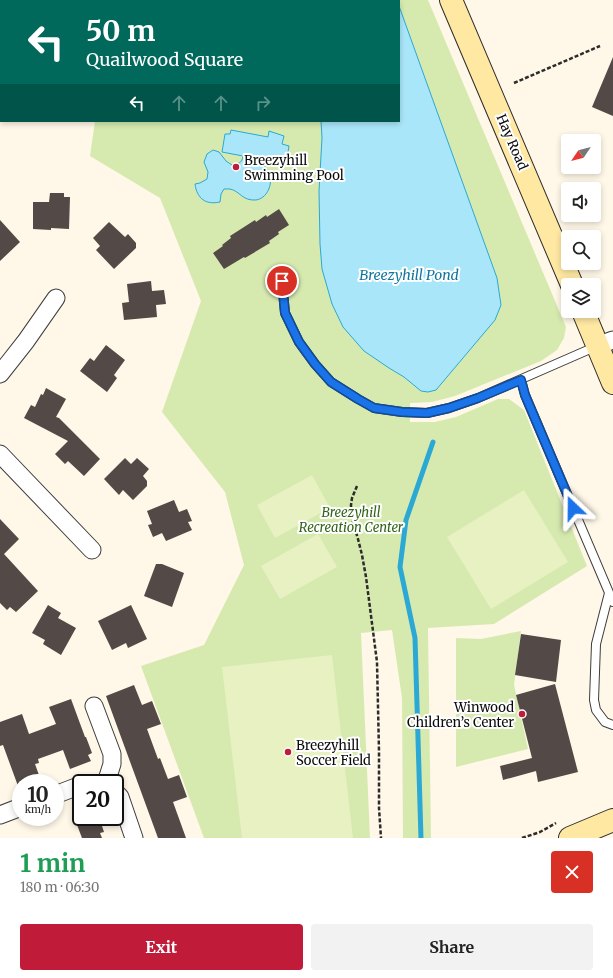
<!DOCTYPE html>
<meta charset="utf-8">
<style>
:root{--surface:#fff;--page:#f2f2f2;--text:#222;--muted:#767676;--accent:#c01c3a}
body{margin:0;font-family:Merriweather,serif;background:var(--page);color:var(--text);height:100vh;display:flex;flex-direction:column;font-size:15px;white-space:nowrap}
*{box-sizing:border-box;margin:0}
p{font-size:13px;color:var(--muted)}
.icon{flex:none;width:22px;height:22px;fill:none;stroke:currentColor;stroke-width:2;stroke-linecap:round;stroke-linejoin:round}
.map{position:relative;height:838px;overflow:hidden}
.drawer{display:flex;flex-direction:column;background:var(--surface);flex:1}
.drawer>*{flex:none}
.top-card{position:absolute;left:0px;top:0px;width:400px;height:122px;box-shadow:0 2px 6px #0003;background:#00695c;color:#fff;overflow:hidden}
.needle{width:26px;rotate:235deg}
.buttons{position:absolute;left:561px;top:134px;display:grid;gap:8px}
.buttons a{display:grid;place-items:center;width:40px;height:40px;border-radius:4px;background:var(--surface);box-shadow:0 2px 6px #0003;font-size:20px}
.speed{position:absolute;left:12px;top:774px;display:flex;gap:8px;font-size:20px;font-weight:700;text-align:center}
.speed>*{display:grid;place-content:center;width:52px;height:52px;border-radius:50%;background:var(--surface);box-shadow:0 2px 6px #0003;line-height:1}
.speed small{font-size:10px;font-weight:400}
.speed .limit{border:2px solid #111;border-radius:6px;background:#fff;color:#111}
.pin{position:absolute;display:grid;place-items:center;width:34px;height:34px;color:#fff;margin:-17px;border:2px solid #fff;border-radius:50%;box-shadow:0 1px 4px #0007}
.me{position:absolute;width:44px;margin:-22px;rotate:337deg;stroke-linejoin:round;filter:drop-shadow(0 0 3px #0008)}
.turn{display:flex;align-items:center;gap:14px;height:84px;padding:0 20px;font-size:18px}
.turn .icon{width:52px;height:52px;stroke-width:2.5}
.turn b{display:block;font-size:28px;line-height:34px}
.lanes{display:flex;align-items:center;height:38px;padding:0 20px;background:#0003;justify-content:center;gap:20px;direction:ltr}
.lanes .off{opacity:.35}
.round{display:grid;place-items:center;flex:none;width:42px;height:42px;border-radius:4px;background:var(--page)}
.summary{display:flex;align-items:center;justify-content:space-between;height:68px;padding:0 20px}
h1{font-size:24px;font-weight:700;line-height:30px;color:#1e9e55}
.primary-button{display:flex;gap:8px;margin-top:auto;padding:8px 20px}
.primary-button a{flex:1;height:46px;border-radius:4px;background:var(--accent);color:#fff;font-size:16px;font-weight:700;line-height:46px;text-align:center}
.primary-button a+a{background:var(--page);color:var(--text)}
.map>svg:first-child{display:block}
.green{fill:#d6eaaf}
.pitch{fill:#e7f1c2}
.water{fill:#a9e6f9;stroke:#2ca8d4}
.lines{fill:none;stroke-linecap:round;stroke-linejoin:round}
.stream{stroke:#2ca8d4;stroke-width:5}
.building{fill:#534946}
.lane-casing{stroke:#3d3d3d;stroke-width:10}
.street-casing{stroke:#3d3d3d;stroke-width:19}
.secondary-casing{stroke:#2c2c2c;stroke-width:24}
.path{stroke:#2c2c2c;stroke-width:2.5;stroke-dasharray:4 2;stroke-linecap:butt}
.lane{stroke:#fff;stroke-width:8}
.street{stroke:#fff;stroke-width:17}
.secondary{stroke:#ffe8a2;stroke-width:22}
.route-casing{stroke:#114b97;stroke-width:10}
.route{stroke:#1a73e8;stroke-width:7}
.poi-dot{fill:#c01c3a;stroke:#fff;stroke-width:1.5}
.labels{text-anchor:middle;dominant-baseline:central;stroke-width:4;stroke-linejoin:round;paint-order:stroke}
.street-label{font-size:13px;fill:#0a0a0a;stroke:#fff}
.poi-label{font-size:13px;fill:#0a0a0a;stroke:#fff;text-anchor:start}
.park-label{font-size:13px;font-style:italic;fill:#326418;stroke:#fff}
.water-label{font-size:14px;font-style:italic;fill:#0f75a0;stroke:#fff}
</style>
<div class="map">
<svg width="613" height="838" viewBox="0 0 613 838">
<rect width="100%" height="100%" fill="#fff7e7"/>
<!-- green -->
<path class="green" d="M78,0H428L566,327L564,338L557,350L541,361L455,396L432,402L410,403V422H435L456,417L498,399H509L524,410L587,566L494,624L428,628L431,838H403L402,698L392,630L361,633L370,838H204L141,666L204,645L244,565L225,492L162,412L201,301L160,198L90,156L95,121H399V1H78Z
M521,631L514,685L528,749L456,767V638L481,639Z"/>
<!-- pitch -->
<path class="pitch" d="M312,475L330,508L275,538L257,505Z
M524,490L568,562L491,609L447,537Z
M318,534L337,567L280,599L261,566Z
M332,655L353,838H242L222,667Z"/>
<!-- water -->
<path class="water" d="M399,6L497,278L501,305L495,320L436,390L428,392L421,391L404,377L389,368L364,351L343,327L332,304L322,269L320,244L319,191L322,138L321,121H399Z
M231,130L268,137L269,131L284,136L282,144L289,146L286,164L259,159L258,162C261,164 264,165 266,168C275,177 270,198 256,200C242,201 240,191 230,189C228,189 226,189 224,189L221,194L220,202C206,205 197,199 195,184L200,183L207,179L208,172L204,162L207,154L213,150L219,152L226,161L232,165C238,164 242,163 243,156L222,152L225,134H230Z"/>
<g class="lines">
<!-- stream -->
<path class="stream" d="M102,0L103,1
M421,838L415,638L400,567L406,520L433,442"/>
</g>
<!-- building -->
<path class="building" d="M613,57V116L592,107Z
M50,193H64V197H70L69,229L51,228V230L33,229V202H49Z
M279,209L289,225L278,232L279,234L269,241L270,243L245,258L244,257L224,269L213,253L223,246L222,245L231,238L230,236L255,220L256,222L266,215L267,217Z
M0,220L20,242L0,261Z
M109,222L125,237L128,234L136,243V248L114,269L96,250L100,246L93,238Z
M151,281L152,291L164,290L166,304L156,305L157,317L124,320L122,303L129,302L127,284Z
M106,345L125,360L114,375L117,378L107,392L80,371L90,358L94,361Z
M46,388L66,399L56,417L59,418L100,459L84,476L68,461L65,464L55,454L68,441L24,418L31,405L35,407L41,394L43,395Z
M125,458L131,464L137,458L149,469L143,476L147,481V486L133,500L123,490L119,495L104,479Z
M174,500L179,512L187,509L192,521L188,522L192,530L166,541L162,533L153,537L148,525L152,524L147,511Z
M0,519L19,539L4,554L38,591L16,612L10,607L7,610L0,603Z
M156,564H162L184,573L172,607L144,596Z
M48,605L61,613L58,618L76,628L61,655L43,644L45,640L32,633Z
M131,605L147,639L128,648L126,643L112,650L98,621Z
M521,634L561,640L556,682L515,675Z
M555,684L578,772L538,782L536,771L503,780L500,766L532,758L516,695Z
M134,685L142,705L152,701L161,724L147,729L158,759L160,758L168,779L179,775L187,797L173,802L186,838H158L106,696Z
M71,699L85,737H86L92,753L88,755L91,761L70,769L63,750L38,759L39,763L35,764L40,778L26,783H21V785L18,786L3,745L0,746V722L22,714L29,734L56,724L49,707Z
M74,817H99L104,832L100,833L102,838H82Z"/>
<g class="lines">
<!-- lane casing -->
<g class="lane-casing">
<path id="lane" d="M282,281L285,313L299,342L315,364L331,382L358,399L374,408L402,412L427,413L449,408L478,398L597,346
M521,380L525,395L613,602
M609,593L596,644L594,700L596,710L605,722L613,725"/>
</g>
<!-- street casing -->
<g class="street-casing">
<path id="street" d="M597,346L613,340
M0,374L26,341L56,298
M0,454L92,550
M94,706L112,754V764L106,783
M115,792L120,797L134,838
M55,795L81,785
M0,815L21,807"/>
</g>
<!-- secondary casing -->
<g class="secondary-casing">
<path id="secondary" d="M451,0L572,285
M583,311L613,383
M570,838L613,820"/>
</g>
<!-- path -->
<path class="path" d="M514,83L600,46
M357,486L352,498L351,505V512L353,522L358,539L362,555L366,577L377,662L379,751V808L381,838
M522,838L540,832L556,823"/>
<!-- lane -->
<use href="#lane" class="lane"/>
<!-- street -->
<use href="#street" class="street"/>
<!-- secondary -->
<use href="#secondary" class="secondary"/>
</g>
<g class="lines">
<!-- route casing -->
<g class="route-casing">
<path id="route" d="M282,281L285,313L299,342L315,364L331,382L358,399L374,408L402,412L427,413L449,408L478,398L521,380L525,395L573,508"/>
</g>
<!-- route -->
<use href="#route" class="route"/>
</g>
<!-- markers -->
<g class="poi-dot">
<circle cx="236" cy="167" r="4"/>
<circle cx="522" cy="714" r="4"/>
<circle cx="288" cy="752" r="4"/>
</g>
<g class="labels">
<!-- street labels -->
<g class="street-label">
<text transform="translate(512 142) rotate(67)">Hay Road</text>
</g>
<!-- poi labels -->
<g class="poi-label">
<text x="244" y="160">Breezyhill<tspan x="244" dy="15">Swimming Pool</tspan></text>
<text x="514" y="707" text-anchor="end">Winwood<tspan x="514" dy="15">Children’s Center</tspan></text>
<text x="296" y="745">Breezyhill<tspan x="296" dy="15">Soccer Field</tspan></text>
</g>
<!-- park labels -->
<g class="park-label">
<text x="351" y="512">Breezyhill<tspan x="351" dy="15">Recreation Center</tspan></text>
</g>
<!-- water labels -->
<g class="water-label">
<text x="409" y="275">Breezyhill Pond</text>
</g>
</g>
</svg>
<div class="buttons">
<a><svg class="needle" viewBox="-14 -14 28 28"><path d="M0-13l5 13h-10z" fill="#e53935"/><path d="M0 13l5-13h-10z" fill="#767676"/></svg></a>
<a><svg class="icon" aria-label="sound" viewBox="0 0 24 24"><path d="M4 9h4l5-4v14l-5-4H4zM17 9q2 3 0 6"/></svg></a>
<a><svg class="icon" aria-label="search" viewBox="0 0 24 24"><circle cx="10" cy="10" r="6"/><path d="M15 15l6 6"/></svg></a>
<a><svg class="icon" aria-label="layers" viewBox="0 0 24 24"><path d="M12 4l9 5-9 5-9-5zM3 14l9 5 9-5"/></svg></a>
</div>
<div class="speed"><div>10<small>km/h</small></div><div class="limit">20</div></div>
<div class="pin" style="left:282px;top:281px;background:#d93025"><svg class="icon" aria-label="arrive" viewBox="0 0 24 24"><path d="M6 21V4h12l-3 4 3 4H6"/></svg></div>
<svg class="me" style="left:573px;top:508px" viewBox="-20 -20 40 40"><path d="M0-17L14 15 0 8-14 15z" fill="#1a73e8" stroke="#fff" stroke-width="4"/></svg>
<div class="top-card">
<div class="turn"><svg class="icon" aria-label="left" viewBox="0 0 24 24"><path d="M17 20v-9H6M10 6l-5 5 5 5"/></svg><div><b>50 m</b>Quailwood Square</div></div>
<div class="lanes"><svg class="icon" aria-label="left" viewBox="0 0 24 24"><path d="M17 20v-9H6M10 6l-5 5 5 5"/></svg><svg class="icon off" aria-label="ahead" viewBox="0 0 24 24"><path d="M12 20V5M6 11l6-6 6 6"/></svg><svg class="icon off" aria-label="ahead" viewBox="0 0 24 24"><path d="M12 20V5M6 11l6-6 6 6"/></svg><svg class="icon off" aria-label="right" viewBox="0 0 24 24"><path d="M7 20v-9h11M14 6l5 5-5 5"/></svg></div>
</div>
</div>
<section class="drawer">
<div class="summary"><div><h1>1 min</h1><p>180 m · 06:30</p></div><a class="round" style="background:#d93025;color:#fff"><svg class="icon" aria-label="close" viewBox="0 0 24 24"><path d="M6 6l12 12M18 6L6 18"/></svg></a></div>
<div class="primary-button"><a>Exit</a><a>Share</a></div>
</section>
